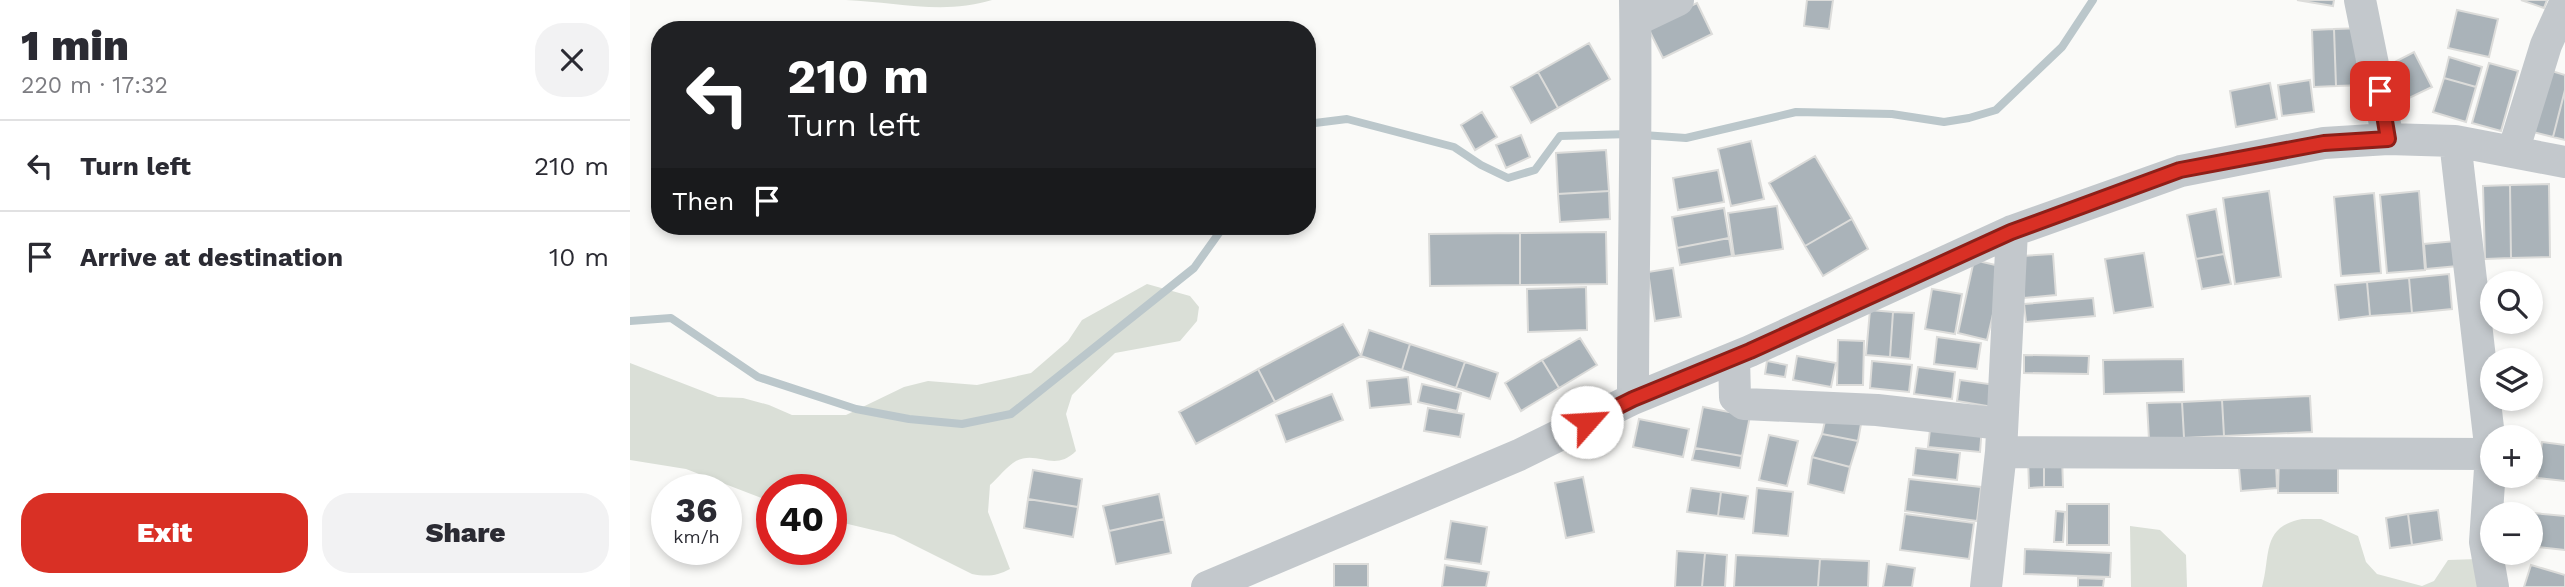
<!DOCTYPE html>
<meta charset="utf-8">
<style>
:root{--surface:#fff;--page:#f2f2f3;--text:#2b2b33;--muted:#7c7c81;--line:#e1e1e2;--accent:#d93025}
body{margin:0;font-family:"Work Sans",sans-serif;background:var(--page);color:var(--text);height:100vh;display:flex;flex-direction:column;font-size:26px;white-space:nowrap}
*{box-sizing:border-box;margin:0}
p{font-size:23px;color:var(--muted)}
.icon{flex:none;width:38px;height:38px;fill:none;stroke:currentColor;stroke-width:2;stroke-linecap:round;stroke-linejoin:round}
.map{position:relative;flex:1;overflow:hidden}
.details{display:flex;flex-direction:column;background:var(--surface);width:630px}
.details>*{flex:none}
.hud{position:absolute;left:21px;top:21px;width:665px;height:214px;border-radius:28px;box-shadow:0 4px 10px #0003;background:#202124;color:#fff;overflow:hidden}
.buttons{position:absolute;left:1850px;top:271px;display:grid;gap:14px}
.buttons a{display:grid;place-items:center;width:63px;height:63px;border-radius:50%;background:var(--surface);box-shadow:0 4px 10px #0003;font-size:35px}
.speed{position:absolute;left:21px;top:474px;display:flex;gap:14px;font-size:35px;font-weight:700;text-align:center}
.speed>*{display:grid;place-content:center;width:91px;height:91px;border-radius:50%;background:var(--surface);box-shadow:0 4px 10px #0003;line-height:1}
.speed small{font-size:18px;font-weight:400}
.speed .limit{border:10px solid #d22;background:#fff;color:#111}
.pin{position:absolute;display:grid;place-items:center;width:60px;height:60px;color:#fff;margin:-30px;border-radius:14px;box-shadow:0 4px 10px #0006}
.me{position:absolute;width:77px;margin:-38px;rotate:64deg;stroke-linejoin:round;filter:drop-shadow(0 0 5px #0008)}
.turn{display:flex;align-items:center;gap:24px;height:147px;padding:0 21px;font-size:32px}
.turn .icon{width:91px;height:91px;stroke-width:2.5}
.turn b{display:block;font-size:49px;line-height:60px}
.then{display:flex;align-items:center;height:66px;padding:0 21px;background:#0003;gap:14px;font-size:26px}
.round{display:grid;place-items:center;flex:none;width:74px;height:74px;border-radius:28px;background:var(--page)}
.overview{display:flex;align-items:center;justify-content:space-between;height:119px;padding:0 21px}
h1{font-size:42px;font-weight:800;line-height:52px}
.cta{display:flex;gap:14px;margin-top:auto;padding:14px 21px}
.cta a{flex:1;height:80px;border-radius:28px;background:var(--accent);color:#fff;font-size:28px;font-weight:800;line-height:80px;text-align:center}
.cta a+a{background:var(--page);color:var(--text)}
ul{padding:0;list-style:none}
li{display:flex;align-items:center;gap:21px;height:91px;padding:0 21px;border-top:2px solid var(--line)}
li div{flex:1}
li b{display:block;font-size:26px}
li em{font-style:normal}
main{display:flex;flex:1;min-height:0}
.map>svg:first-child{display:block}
.green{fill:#dadfd7}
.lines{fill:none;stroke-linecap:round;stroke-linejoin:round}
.stream{stroke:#bbc7cb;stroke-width:8}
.building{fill:#aab3b9;stroke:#dcdcda;stroke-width:2}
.minor{stroke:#c3c8cc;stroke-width:32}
.route-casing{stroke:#8d1f18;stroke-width:18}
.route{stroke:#d93025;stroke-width:12}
</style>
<main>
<section class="details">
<div class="overview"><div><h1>1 min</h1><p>220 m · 17:32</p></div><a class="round"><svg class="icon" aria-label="close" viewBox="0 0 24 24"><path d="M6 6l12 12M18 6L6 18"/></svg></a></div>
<ul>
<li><svg class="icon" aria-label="left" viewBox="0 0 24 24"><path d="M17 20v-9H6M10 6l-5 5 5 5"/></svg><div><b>Turn left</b></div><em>210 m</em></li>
<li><svg class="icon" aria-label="arrive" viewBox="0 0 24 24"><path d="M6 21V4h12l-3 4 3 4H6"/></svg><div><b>Arrive at destination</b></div><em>10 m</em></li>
</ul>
<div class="cta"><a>Exit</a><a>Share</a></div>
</section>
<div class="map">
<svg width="1935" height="587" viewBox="0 0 1935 587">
<rect width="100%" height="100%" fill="#fafaf8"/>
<!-- green -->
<path class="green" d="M216,0H362C314,15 265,2 216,0Z
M517,284L560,296L569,307L567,321L550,341L485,353L442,395L436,414L446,451C424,473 408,450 386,461C377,466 368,478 360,485L358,512L380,569C367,576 357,577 342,574L264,535L201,520V490H142V502L56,469L0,460V363L88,397L113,398L139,405L162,415H216L274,387L298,381L347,385L401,373L438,341L452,320Z
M1672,519H1691L1728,536L1736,562L1747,574L1792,586L1804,581L1818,560L1848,559L1857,587H1632C1641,555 1631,527 1672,519Z
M1500,526L1530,530L1556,555L1557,587H1501Z"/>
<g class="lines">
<!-- stream -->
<path class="stream" d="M677,124L717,119L824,147L851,165L878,178L905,170L930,136L1000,134
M1013,135L1056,138L1166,112L1262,114L1314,122L1339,118L1366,110L1432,47L1463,0
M0,321L41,318L128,377L226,409L279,419L332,424L381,414L564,268L594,226"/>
</g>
<!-- building -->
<path class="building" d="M1177,0H1203L1199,29L1174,26Z
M1667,0H1704L1703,6Z
M1891,0H1917L1914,8Z
M1067,3L1082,34L1033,58L1017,26Z
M1827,10L1868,19L1859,57L1818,48Z
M1734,28L1736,85L1706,86L1704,29Z
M1704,29L1706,86L1684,87L1682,30Z
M959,43L980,79L928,108L908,72Z
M1784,52L1802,87L1777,99L1759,65Z
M1819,57L1852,67L1846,87L1814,78Z
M1859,63L1888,71L1871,131L1842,123Z
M1915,69L1935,75V90L1923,137L1899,131Z
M908,72L928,108L901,123L881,87Z
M1814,78L1846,87L1836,122L1803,112Z
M1680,80L1684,112L1652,116L1648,85Z
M1640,83L1647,119L1606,127L1600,91Z
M1935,90V140L1923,137Z
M852,112L867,137L845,150L831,125Z
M891,135L900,157L876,168L866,145Z
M1121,141L1134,199L1101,206L1088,149Z
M976,150L979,191L928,194L926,153Z
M1185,156L1222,219L1175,246L1139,183Z
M1088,170L1094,202L1048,210L1043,178Z
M1919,184L1920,257L1881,258L1880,185Z
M1880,185L1881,258L1855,259L1853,186Z
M979,191L980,219L930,222L928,194Z
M1639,191L1651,277L1605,284L1593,198Z
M1789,191L1795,270L1757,273L1750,195Z
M1744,193L1751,273L1711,276L1704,197Z
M1147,206L1153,249L1104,256L1098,213Z
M1094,208L1099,238L1047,248L1042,217Z
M1586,209L1594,254L1566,259L1557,215Z
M1222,219L1238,249L1193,276L1175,246Z
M976,232L977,284L890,285V233Z
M890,233V285L800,286L799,234Z
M1099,238L1102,256L1050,265L1047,248Z
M1826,241L1828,266L1796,269L1794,244Z
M1514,253L1523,307L1484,313L1475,259Z
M1423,254L1426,295L1394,298L1391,256Z
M1594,254L1601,284L1572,289L1566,259Z
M1344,260L1374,267L1357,340L1328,333Z
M1043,268L1051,317L1025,321L1018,272Z
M1819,274L1822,309L1782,313L1779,278Z
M1779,278L1782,313L1740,316L1737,282Z
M1737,282L1740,316L1709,320L1705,285Z
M956,287L957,330L898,332L897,289Z
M1302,289L1332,294L1325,334L1295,329Z
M1463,298L1465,316L1396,322L1394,304Z
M1240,310L1263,312L1260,357L1236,355Z
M1263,312L1284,313L1280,359L1260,357Z
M713,324L731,356L645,402L628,369Z
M739,330L780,344L772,370L731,356Z
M1307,337L1351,343L1347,369L1304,364Z
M950,338L967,365L929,388L912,360Z
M1208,340L1234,341L1233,385H1207Z
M780,344L835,362L826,388L772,370Z
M1394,355L1459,356L1458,374L1394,373Z
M1167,356L1206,363L1201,387L1163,380Z
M1553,359L1554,392L1474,394L1473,360Z
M912,360L929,388L891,411L875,383Z
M1137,361L1157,365L1155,377L1135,374Z
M1242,361L1282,365L1279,392L1240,388Z
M835,362L868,373L860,399L826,388Z
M1288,367L1325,372L1322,399L1284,394Z
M628,369L645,402L566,444L549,412Z
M778,377L781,404L740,408L737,381Z
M1330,380L1366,385L1363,407L1327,401Z
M792,384L831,393L827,411L788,402Z
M702,394L713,420L656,442L646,415Z
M1680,396L1682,432L1594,436L1592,400Z
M1592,400L1594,436L1554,438L1552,402Z
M1552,402L1554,438L1519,440L1517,403Z
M1073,407L1120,416L1112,456L1065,448Z
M798,408L834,414L830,437L794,431Z
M1196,417L1231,424L1228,441L1192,434Z
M1009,419L1059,429L1053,457L1003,447Z
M1301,421L1352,426L1350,452L1298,447Z
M1192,434L1228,441L1220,467L1182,457Z
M1139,435L1168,441L1157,486L1129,480Z
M1912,442L1935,445V481L1907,478Z
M1065,448L1112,456L1110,468L1062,460Z
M1286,448L1330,453L1327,480L1283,475Z
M1414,456V487L1399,488L1398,457Z
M1414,456H1432L1433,487H1414Z
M1649,456H1708V493H1648Z
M1182,457L1220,467L1214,493L1178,484Z
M1646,464L1647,488L1611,491L1609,467Z
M403,470L452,479L448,507L398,499Z
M953,477L964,532L936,538L925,483Z
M1279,479L1351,487L1347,521L1275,511Z
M1061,488L1091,492L1088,516L1057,512Z
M1127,488L1163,492L1158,536L1123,533Z
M1091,492L1118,496L1114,519L1088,516Z
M529,494L534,519L479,531L473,506Z
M398,499L448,507L443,537L394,528Z
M1437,504H1479V545H1437Z
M1808,510L1812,540L1782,545L1778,514Z
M1426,511L1435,512L1433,542H1424Z
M1903,513L1935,516V550L1900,546Z
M1275,514L1344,523L1339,559L1270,550Z
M1778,514L1782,545L1760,548L1756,518Z
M534,519L541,553L486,564L479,531Z
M821,521L857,527L851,564L815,559Z
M1395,549L1481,553L1480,577L1394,574Z
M1047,551L1075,553L1072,587H1045Z
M1075,553L1097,555L1095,587H1072Z
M1106,555L1190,559L1188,587H1104Z
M1190,559L1239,561L1238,587H1188Z
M704,564H738V587H704Z
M1257,564L1285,568L1282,587H1253Z
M815,565L859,572L856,587H812Z
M1901,565L1935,575V587H1894Z
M1448,578L1474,579L1473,587H1448Z"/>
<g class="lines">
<!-- minor -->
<path class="minor" d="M1730,0L1758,139
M1006,20L1048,0
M1883,152L1916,45L1935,3
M1104,358L1105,397L1114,404L1247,410L1372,424
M1003,399C1003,266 1007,133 1005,0
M1371,452L1861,454L1825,141
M1861,454L1855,542L1863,587
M577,587L889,455L1003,399L1120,351L1382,231L1551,171L1694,143L1758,139L1825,141L1935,162
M1356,587L1371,452L1382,231"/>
</g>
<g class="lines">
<!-- route casing -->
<g class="route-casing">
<path id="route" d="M957,422L1003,399L1120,351L1381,232L1550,170L1694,143L1758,139L1750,91"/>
</g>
<!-- route -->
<use href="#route" class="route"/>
</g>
</svg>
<div class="buttons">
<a><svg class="icon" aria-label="search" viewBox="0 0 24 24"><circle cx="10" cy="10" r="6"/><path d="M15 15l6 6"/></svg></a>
<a><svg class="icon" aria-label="layers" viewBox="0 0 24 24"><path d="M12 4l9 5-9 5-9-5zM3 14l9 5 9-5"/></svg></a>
<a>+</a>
<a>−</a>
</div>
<div class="speed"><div>36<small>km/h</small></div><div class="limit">40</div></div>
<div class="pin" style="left:1750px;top:91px;background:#d93025"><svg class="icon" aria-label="arrive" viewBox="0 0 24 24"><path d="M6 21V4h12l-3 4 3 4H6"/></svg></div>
<svg class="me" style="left:957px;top:422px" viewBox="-20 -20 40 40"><circle r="19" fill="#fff"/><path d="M0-13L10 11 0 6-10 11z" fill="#d93025"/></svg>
<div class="hud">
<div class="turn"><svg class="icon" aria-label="left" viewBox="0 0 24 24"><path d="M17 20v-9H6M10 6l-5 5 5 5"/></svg><div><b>210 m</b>Turn left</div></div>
<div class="then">Then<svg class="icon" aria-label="arrive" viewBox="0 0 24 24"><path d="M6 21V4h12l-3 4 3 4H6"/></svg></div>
</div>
</div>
</main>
